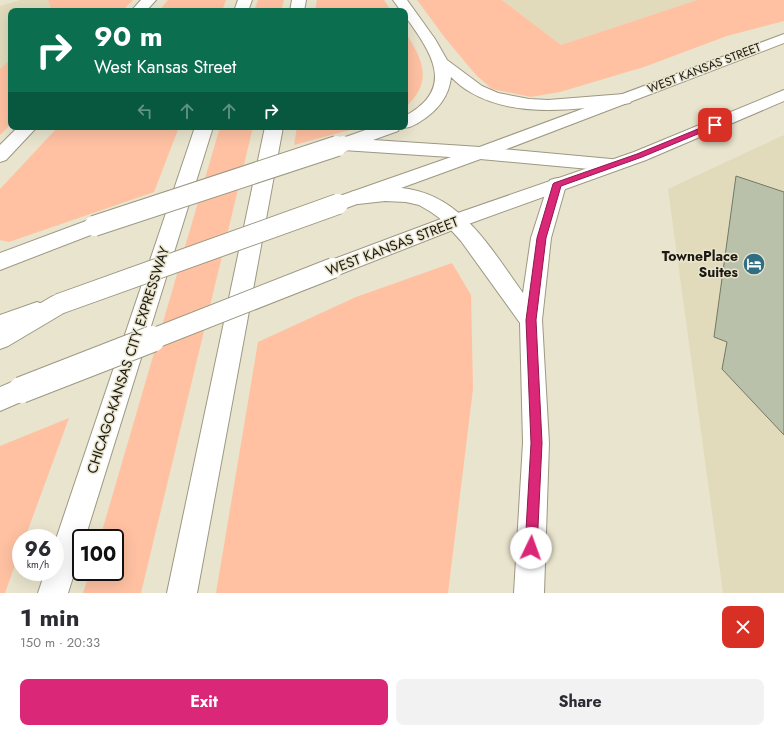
<!DOCTYPE html>
<meta charset="utf-8">
<style>
:root{--surface:#fff;--page:#f2f2f3;--text:#2b2b33;--muted:#7c7c81;--accent:#db2777}
body{margin:0;font-family:Jost,sans-serif;background:var(--page);color:var(--text);height:100vh;display:flex;flex-direction:column;font-size:15px;white-space:nowrap}
*{box-sizing:border-box;margin:0}
p{font-size:13px;color:var(--muted)}
.icon{flex:none;width:22px;height:22px;fill:none;stroke:currentColor;stroke-width:2;stroke-linecap:round;stroke-linejoin:round}
.map{position:relative;height:593px;overflow:hidden}
.side{display:flex;flex-direction:column;background:var(--surface);flex:1}
.side>*{flex:none}
.banner{position:absolute;left:8px;top:8px;width:400px;height:122px;border-radius:8px;box-shadow:0 4px 16px #0002;background:#0b6e4f;color:#fff;overflow:hidden}
.speed{position:absolute;left:12px;top:529px;display:flex;gap:8px;font-size:20px;font-weight:700;text-align:center}
.speed>*{display:grid;place-content:center;width:52px;height:52px;border-radius:50%;background:var(--surface);box-shadow:0 4px 16px #0002;line-height:1}
.speed small{font-size:10px;font-weight:400}
.speed .limit{border:2px solid #111;border-radius:6px;background:#fff;color:#111}
.pin{position:absolute;display:grid;place-items:center;width:34px;height:34px;color:#fff;margin:-17px;border-radius:8px;box-shadow:0 2px 6px #0006}
.me{position:absolute;width:44px;margin:-22px;rotate:3deg;stroke-linejoin:round;filter:drop-shadow(0 0 3px #0008)}
.turn{display:flex;align-items:center;gap:14px;height:84px;padding:0 20px;font-size:18px}
.turn .icon{width:52px;height:52px;stroke-width:2.5}
.turn b{display:block;font-size:28px;line-height:34px}
.lanes{display:flex;align-items:center;height:38px;padding:0 20px;background:#0003;justify-content:center;gap:20px;direction:ltr}
.lanes .off{opacity:.35}
.round{display:grid;place-items:center;flex:none;width:42px;height:42px;border-radius:8px;background:var(--page)}
.summary{display:flex;align-items:center;justify-content:space-between;height:68px;padding:0 20px}
h1{font-size:24px;font-weight:700;line-height:30px}
.button{display:flex;gap:8px;margin-top:auto;padding:8px 20px}
.button a{flex:1;height:46px;border-radius:8px;background:var(--accent);color:#fff;font-size:16px;font-weight:700;line-height:46px;text-align:center}
.button a+a{background:var(--page);color:var(--text)}
.map>svg:first-child{display:block}
.built{fill:#e1dbbc}
.green{fill:#ffc1a2}
.building{fill:#b9c1ab;stroke:#727965}
.lines{fill:none;stroke-linecap:round;stroke-linejoin:round}
.trunk-casing{stroke:#9d9883;stroke-width:2}
.motorway-casing{stroke:#9d9883;stroke-width:2}
.trunk{fill:#fff;fill-rule:evenodd}
.motorway{fill:#fff;fill-rule:evenodd}
.trunk-bridge-far1-casing{stroke:#9d9883;stroke-width:22;stroke-linecap:butt}
.trunk-bridge-casing{stroke:#9d9883;stroke-width:28;stroke-linecap:butt}
.motorway-bridge-far1-casing{stroke:#9d9883;stroke-width:17;stroke-linecap:butt}
.motorway-bridge-casing{stroke:#9d9883;stroke-width:22;stroke-linecap:butt}
.trunk-bridge-far1{stroke:#fff;stroke-width:20}
.trunk-bridge{stroke:#fff;stroke-width:26}
.motorway-bridge-far1{stroke:#fff;stroke-width:16}
.motorway-bridge{stroke:#fff;stroke-width:20}
.route{fill:#db2777;stroke:#8e194d}
.labels{text-anchor:middle;dominant-baseline:central;stroke-width:3;stroke-linejoin:round;paint-order:stroke}
.far-street-label{font-size:12px;fill:#1b1911;stroke:#e9e4cd}
.street-label{font-size:14px;fill:#1b1911;stroke:#e9e4cd}
.poi-label{font-size:14px;font-weight:bold;fill:#1b1911;stroke:#e9e4cd;text-anchor:end}
</style>
<div class="map">
<svg width="784" height="593" viewBox="0 0 784 593">
<rect width="100%" height="100%" fill="#e9e4cd"/>
<!-- built -->
<path class="built" d="M21,0H48L52,11H11V58L0,69V6Z
M502,0H697L561,45Z
M784,135V593H723L668,189Z"/>
<!-- green -->
<path class="green" d="M48,0H133L122,11H52Z
M168,0H226L222,11H159Z
M258,0H284L281,11H254Z
M317,0H384L391,11H315Z
M417,0H502L561,45L697,0H784V21L727,36L644,67L560,92L531,97L492,89L476,75L445,38Z
M405,32C424,61 433,82 405,108Z
M11,58V124L0,135V69Z
M58,127H179L154,192L9,242L0,240V189Z
M220,127H253L141,593H83L90,572H115V538H100Z
M297,127H361L294,145Z
M452,263L471,295L473,389L448,593H216L258,342L356,297Z
M69,418L25,538H21V548L5,593H0V446Z"/>
<!-- building -->
<path class="building" d="M736,176L784,192V435L722,369L727,342L714,337Z"/>
<g class="lines">
<!-- trunk casing -->
<g class="trunk-casing">
<path id="trunk" d="M784,34V43L486,157L338,211L331,209L328,204L331,199L474,149Z
M784,90V101L646,160L463,226L333,277L326,274L322,268L326,262L449,216L634,152Z
M37,302L45,305L48,312L45,319L0,335V315Z
M21,378L30,382L33,390L30,398L0,411V387Z"/>
</g>
<!-- motorway casing -->
<g class="motorway-casing">
<path id="motorway" d="M141,0H156L146,11H131Z
M238,0H252L248,11H234Z
M292,0H306L304,11H290Z
M393,0H407L435,39L447,60L482,86L498,93L529,99L548,100L624,94L630,95L632,99L630,103L624,104C574,109 516,119 470,92C463,88 457,83 451,77C449,98 435,113 418,123C412,126 408,129 400,127L398,131L373,140L480,147L611,159L617,160L620,165L617,170L611,171L480,159L343,150L337,148L334,144L337,140L374,127H405V116C457,88 431,52 405,16V11H401Z
M18,127H37L6,160L0,162V145Z
M195,127H213L85,538H81V552L68,593H38L45,572H55V542Z
M265,127H283L197,593H167Z
M557,178L564,180L566,185L551,238L542,320L549,443L544,593H514L523,443L520,323L461,241L442,220L431,212L419,205L406,202L385,201L358,204L351,202L348,197L351,192C361,189 371,188 381,188C454,182 486,242 523,293L531,238L548,185L550,180Z
M94,218L101,221L104,226L101,231L0,270V253Z
M59,294L67,297L70,304L67,311L8,346L0,349V327L51,297Z"/>
</g>
<!-- trunk -->
<use href="#trunk" class="trunk"/>
<!-- motorway -->
<use href="#motorway" class="motorway"/>
<!-- trunk-bridge-far1 casing -->
<g class="trunk-bridge-far1-casing">
<path id="trunk-bridge-far1" d="M59,304L338,204
M150,340L333,268"/>
</g>
<!-- trunk-bridge casing -->
<g class="trunk-bridge-casing">
<path id="trunk-bridge" d="M21,390L152,339"/>
</g>
<!-- motorway-bridge-far1 casing -->
<g class="motorway-bridge-far1-casing">
<path id="motorway-bridge-far1" d="M334,147L343,144"/>
</g>
<!-- motorway-bridge casing -->
<g class="motorway-bridge-casing">
<path id="motorway-bridge" d="M94,226L337,146"/>
</g>
<!-- trunk-bridge-far1 -->
<use href="#trunk-bridge-far1" class="trunk-bridge-far1"/>
<!-- trunk-bridge -->
<use href="#trunk-bridge" class="trunk-bridge"/>
<!-- motorway-bridge-far1 -->
<use href="#motorway-bridge-far1" class="motorway-bridge-far1"/>
<!-- motorway-bridge -->
<use href="#motorway-bridge" class="motorway-bridge"/>
</g>
<!-- route -->
<path class="route" d="M715,122L717,123V126L642,157L561,186L546,238L536,320L542,443L537,548L536,552L531,554L527,552L525,548L531,443L526,320L537,238L553,184L554,183L637,154Z"/>
<!-- icons -->
<defs>
<g id="hotel-disc" transform="scale(1.15)"><circle r="9.5" fill="#2f6e83" stroke="#e9e4cd"/><path d="M-6-4.5h1.5V1H6V5H4.5V3h-9V5H-6ZM-4 0a1.8 1.8 0 1 1 3.6 0ZM.5 0V-2.5h3Q6-2.5 6 0Z" fill="#fff"/></g>
</defs>
<g fill-rule="evenodd">
<use href="#hotel-disc" x="754" y="264"/>
</g>
<g class="labels">
<!-- far-street labels -->
<g class="far-street-label">
<text transform="translate(704 68) rotate(-21)">WEST KANSAS STREET</text>
</g>
<!-- street labels -->
<g class="street-label">
<text transform="translate(392 246) rotate(-21)">WEST KANSAS STREET</text>
<text transform="translate(128 360) rotate(-72)">CHICAGO-KANSAS CITY EXPRESSWAY</text>
</g>
<!-- poi labels -->
<g class="poi-label">
<text x="738" y="256">TownePlace<tspan x="738" dy="16">Suites</tspan></text>
</g>
</g>
</svg>
<div class="speed"><div>96<small>km/h</small></div><div class="limit">100</div></div>
<div class="pin" style="left:715px;top:125px;background:#d93025"><svg class="icon" aria-label="arrive" viewBox="0 0 24 24"><path d="M6 21V4h12l-3 4 3 4H6"/></svg></div>
<svg class="me" style="left:531px;top:548px" viewBox="-20 -20 40 40"><circle r="19" fill="#fff"/><path d="M0-13L10 11 0 6-10 11z" fill="#db2777"/></svg>
<div class="banner">
<div class="turn"><svg class="icon" aria-label="right" viewBox="0 0 24 24"><path d="M7 20v-9h11M14 6l5 5-5 5"/></svg><div><b>90 m</b>West Kansas Street</div></div>
<div class="lanes"><svg class="icon off" aria-label="left" viewBox="0 0 24 24"><path d="M17 20v-9H6M10 6l-5 5 5 5"/></svg><svg class="icon off" aria-label="ahead" viewBox="0 0 24 24"><path d="M12 20V5M6 11l6-6 6 6"/></svg><svg class="icon off" aria-label="ahead" viewBox="0 0 24 24"><path d="M12 20V5M6 11l6-6 6 6"/></svg><svg class="icon" aria-label="right" viewBox="0 0 24 24"><path d="M7 20v-9h11M14 6l5 5-5 5"/></svg></div>
</div>
</div>
<section class="side">
<div class="summary"><div><h1>1 min</h1><p>150 m · 20:33</p></div><a class="round" style="background:#d93025;color:#fff"><svg class="icon" aria-label="close" viewBox="0 0 24 24"><path d="M6 6l12 12M18 6L6 18"/></svg></a></div>
<div class="button"><a>Exit</a><a>Share</a></div>
</section>
